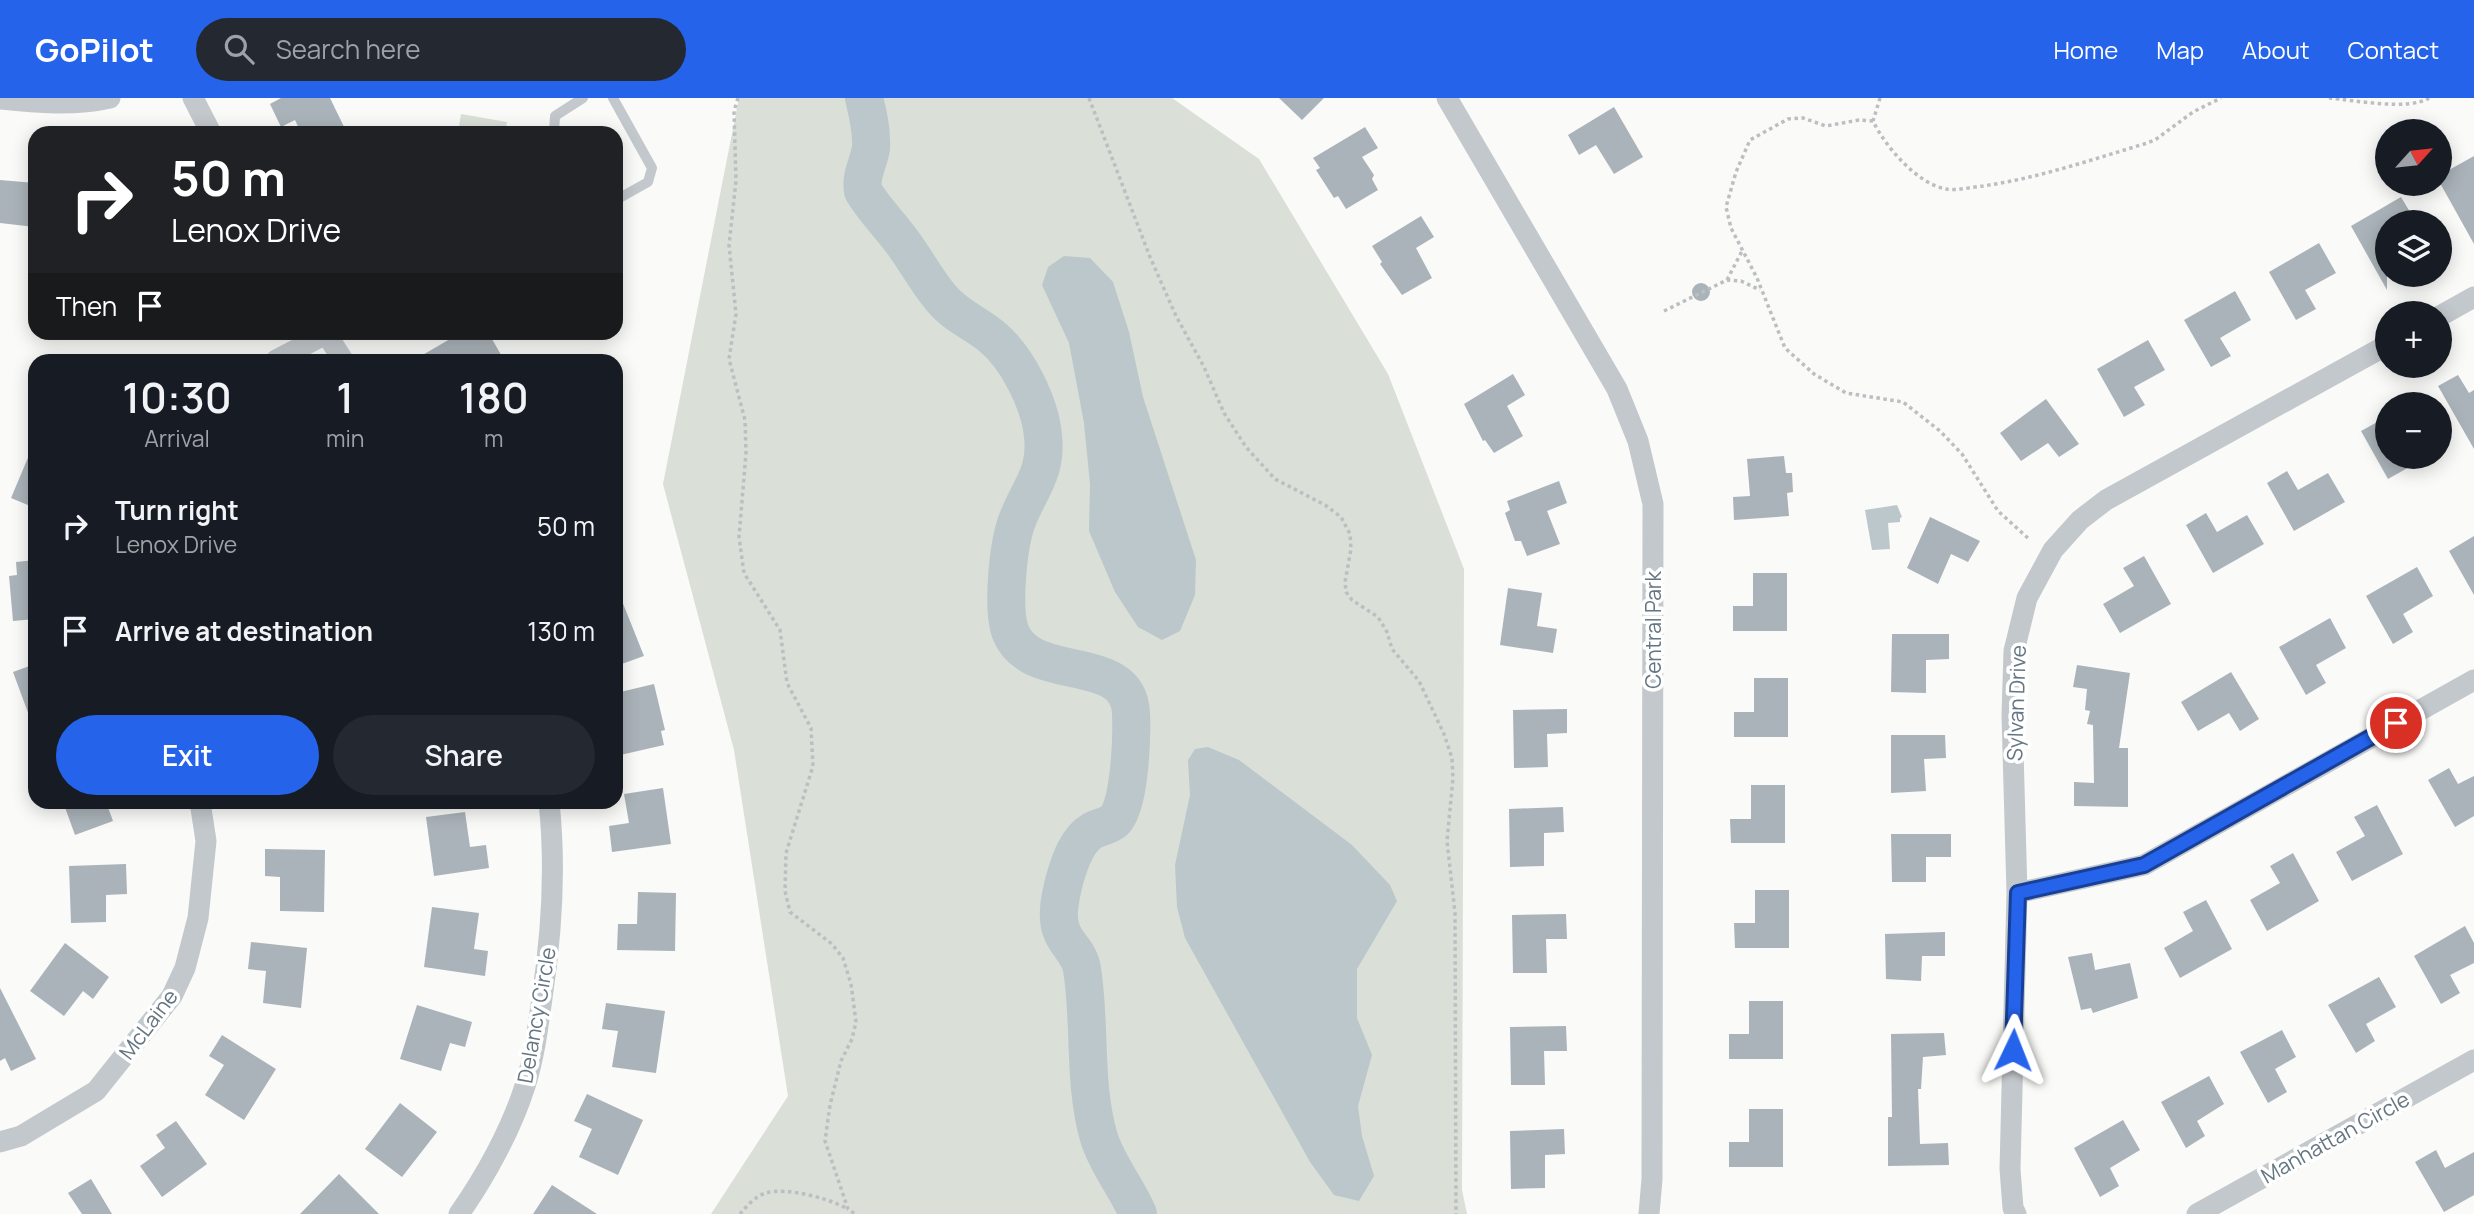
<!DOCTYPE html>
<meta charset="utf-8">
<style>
:root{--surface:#171b24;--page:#242831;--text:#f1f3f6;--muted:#9ea1a6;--accent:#2563eb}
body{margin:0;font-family:Manrope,sans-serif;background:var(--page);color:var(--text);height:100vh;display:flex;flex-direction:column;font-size:26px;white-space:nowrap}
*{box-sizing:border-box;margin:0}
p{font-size:23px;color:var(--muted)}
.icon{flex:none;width:38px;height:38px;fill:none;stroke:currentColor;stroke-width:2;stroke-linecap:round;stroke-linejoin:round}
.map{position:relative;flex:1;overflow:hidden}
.sheet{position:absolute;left:28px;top:256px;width:595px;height:455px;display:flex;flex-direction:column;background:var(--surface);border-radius:21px;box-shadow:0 4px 18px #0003}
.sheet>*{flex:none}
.top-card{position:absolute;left:28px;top:28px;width:595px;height:214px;border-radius:21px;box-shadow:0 4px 18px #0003;background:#202124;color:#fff;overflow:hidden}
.needle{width:46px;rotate:63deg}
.controls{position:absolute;left:2375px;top:21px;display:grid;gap:14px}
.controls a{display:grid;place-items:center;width:77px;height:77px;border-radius:50%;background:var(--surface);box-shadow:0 4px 18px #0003;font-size:35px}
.pin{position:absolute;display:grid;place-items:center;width:60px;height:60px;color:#fff;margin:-30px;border:4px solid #fff;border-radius:50%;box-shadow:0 2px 7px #0007}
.me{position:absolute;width:77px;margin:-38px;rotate:2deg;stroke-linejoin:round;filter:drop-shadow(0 0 5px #0008)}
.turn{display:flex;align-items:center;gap:24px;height:147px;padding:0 28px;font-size:32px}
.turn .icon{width:91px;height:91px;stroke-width:2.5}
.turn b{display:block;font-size:49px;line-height:60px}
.then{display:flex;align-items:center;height:66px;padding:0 28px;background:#0003;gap:14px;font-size:26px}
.eta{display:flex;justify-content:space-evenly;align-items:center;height:119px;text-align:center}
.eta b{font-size:42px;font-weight:600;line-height:49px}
.action{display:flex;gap:14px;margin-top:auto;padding:14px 28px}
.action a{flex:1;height:80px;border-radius:42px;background:var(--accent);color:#fff;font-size:28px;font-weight:600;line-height:80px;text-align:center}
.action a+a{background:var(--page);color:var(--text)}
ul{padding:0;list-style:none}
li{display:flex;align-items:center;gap:21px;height:105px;padding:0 28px}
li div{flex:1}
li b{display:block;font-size:26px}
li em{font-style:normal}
header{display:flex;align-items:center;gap:42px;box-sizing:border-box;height:98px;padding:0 35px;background:var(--accent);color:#fff}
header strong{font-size:33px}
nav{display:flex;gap:38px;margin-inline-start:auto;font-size:24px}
.search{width:490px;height:63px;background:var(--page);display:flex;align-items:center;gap:18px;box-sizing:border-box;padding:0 24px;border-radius:38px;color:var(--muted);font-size:26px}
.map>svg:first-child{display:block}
.green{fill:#dadfd7}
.water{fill:#bbc7cb}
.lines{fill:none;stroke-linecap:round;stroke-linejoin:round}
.river{stroke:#bbc7cb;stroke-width:38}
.building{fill:#aab3b9}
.path{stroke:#bbbfc2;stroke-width:3.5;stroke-dasharray:3.5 3.5;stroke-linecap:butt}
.lane{stroke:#c3c8cc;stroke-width:10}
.street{stroke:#c3c8cc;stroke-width:21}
.route-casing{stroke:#184099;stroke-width:18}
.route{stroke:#2563eb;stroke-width:12}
.labels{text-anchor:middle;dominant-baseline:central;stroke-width:7;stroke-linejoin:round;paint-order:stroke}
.street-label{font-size:21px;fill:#657683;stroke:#fff}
</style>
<header>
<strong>GoPilot</strong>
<div class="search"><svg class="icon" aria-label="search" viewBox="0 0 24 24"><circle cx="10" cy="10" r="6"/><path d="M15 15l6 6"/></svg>Search here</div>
<nav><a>Home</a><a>Map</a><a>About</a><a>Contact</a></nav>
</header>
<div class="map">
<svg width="2474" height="1116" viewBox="0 0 2474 1116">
<rect width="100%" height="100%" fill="#fafaf8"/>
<!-- green -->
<path class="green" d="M739,0H1172L1259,61L1388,276L1464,471L1462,1092L1467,1116H711L788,998L734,652L663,386Z
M461,16L507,24L505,35H458Z"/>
<!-- water -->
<path class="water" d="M1064,158L1090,160L1113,184L1129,234L1143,299L1196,462L1195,497L1180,533L1162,542L1138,529L1115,494L1089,433L1090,386L1084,325L1069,245L1042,187L1048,169Z
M1897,407L1902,419L1900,420V424L1888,425L1890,451L1872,452L1865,412Z
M1208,649L1239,662L1352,747L1390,787L1397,803L1357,871V920L1372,957L1358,1008L1362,1038L1374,1078L1359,1103L1334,1097L1310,1064L1185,840L1177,809L1175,767L1190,697L1188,662L1195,651Z"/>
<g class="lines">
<!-- river -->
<path class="river" d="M864,0C868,16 872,33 871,50C869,64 860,78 863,93C873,110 888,125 900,141C915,160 926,183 942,201C955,217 975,225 991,238C1017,259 1040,305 1043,338C1047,373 1031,389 1019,418C1008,442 1002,508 1010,533C1030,588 1129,552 1131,616C1132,637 1130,710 1114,723C1108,728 1099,729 1092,733C1077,742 1070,763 1065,780C1061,795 1055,818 1062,834C1067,847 1080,856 1082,871C1091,927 1083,985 1099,1040C1108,1068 1127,1090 1138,1116"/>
</g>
<!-- building -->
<path class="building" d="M281,0H330L347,35H301L295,22L281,29L270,6Z
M1279,0H1324L1302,22Z
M1614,9L1643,59L1614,76L1596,47L1579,57L1568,37Z
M1365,29L1378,50L1362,59L1374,77L1372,81L1378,92L1346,111L1338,98L1334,100L1316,72L1320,70L1313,60Z
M2474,58V146L2440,85V77Z
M0,82L35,85V129L0,125Z
M2401,99L2416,124H2387V192L2351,128Z
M1421,118L1434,139L1416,150L1432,180L1402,197L1380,166L1382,164L1372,148Z
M2319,145L2336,175L2305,192L2316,211L2296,222L2269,174Z
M1692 194a9 9 0 1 1 18 0a9 9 0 1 1-18 0Z
M2235,193L2251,222L2220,240L2231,258L2211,269L2184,222Z
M462,234H488L504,262H414Z
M2148,242L2165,272L2134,289L2145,307L2124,319L2097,271Z
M1513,276L1525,297L1507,308L1523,338L1494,355L1485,342L1483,343L1464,306Z
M2458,277L2469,295L2474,292V351L2438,288Z
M2046,301L2079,346L2059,359L2048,345L2021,363L2000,335Z
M2381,322L2387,332V359H2427L2388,381L2361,333Z
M35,343V410L11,400Z
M1784,358L1786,375H1792L1793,394L1787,395L1789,418L1734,422L1733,399L1750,398L1747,361Z
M2287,373L2298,392L2328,375L2345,404L2294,433L2267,385Z
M1559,383L1567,405L1547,413L1560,446L1527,458L1521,443H1515L1505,415L1510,412L1507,403Z
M2206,415L2217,434L2247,417L2264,446L2213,475L2186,427Z
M1930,419L1980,443L1968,464L1951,456L1938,486L1907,470Z
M2474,438V497L2449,453Z
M2144,458L2171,506L2120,535L2103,506L2134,488L2123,470Z
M35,462V521L13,523L9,478L17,477L16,464Z
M2417,469L2433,498L2403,516L2413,534L2393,546L2366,498Z
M1753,475H1787V533H1733V508H1753Z
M616,488L644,558L616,568Z
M1508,490L1542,495L1537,528L1557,531L1553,555L1500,547Z
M2330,520L2346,550L2316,567L2326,585L2306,597L2279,549Z
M1892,536H1949V561L1926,562V595L1891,594Z
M35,566V627L33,628L13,574Z
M2077,567L2130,575L2119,650H2128V709L2074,708V684L2094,685L2093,627L2087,626L2090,613L2085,612L2087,591L2073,589Z
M2231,574L2259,621L2240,633L2229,615L2198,633L2181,604Z
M1754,580H1788V639H1734V614H1754Z
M654,586L665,632L661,633L664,647L616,658V595Z
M1567,611V635L1547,636L1548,669L1514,670L1513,612Z
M1891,637H1945L1946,660L1924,661L1926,693L1891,695Z
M2449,670L2458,686L2474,678V718L2455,729L2428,682Z
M1751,687H1785V745H1731L1730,721H1751Z
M663,690L671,746L612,754L609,728L629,725L624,696Z
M63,704H106L113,723L75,737Z
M2377,707L2403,756L2352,783L2336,754L2365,738L2354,719Z
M1563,709L1564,734L1544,735V768L1510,769L1509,711Z
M465,714L470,749L486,747L489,770L434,778L426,719Z
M1891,736H1951V759H1926V784H1892Z
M265,751L325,752L324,814L280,813V779L265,778Z
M2293,755L2319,803L2267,833L2250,802L2280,785L2270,768Z
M126,766L127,796L106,797V824L71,825L69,768Z
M1755,792H1789V850H1735L1734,825H1755Z
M638,794L676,795L675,853L617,852L618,826H637Z
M2206,802L2232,851L2180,880L2164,850L2193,833L2183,814Z
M432,809L479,815L474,851L488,853L485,878L424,869Z
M1566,816L1567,841H1546L1547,875H1513L1512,817Z
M2465,828L2474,845V865L2450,877L2460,895L2441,906L2414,858Z
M1945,834V858H1922L1921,883L1886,881L1885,836Z
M251,844L307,850L301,910L263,905L266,873L248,871Z
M65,845L109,879L93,901L83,893L64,918L30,893Z
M2092,855L2095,872L2130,865L2138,900L2093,915L2091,910L2081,912L2068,859Z
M2379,879L2396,909L2366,926L2375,943L2356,955L2328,907Z
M0,890L36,961L11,973L5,960L0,963Z
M1749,903H1783V961H1729V936H1749Z
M606,905L665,913L656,975L612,969L618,933L602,931Z
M417,907L472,924L465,949L450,945L441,973L400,961Z
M1566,928L1567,953H1544L1545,987H1511L1510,929Z
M2282,932L2296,959L2275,971L2287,994L2268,1005L2240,954Z
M1944,935L1946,957L1923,959L1921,991H1918L1920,1046L1948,1045L1949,1067L1888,1068V1019H1892L1891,936Z
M222,937L276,971L244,1022L205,997L224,967L209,958Z
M2209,978L2224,1006L2197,1023L2205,1038L2186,1050L2161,1004Z
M587,996L643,1022L618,1077L579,1059L592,1031L574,1023Z
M400,1005L437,1034L402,1079L365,1051Z
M1749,1011H1783V1069H1729V1044H1749Z
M2123,1022L2140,1052L2110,1070L2119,1088L2100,1099L2074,1050Z
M176,1023L207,1066L162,1099L140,1068L165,1050L156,1037Z
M1564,1031L1565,1056L1545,1057V1090L1511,1091L1510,1033Z
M2436,1052L2445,1070L2474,1054V1097L2444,1114L2415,1064Z
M339,1076L379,1116H300Z
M91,1081L112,1116H82L68,1095Z
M552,1087L597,1116H533Z"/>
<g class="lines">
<!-- path -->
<path class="path" d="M738,0L734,13L736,83L729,147L736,216L729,261L745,322L746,355L739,439L744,475L780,532L787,585L811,630L813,668L786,755L785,793L790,814L832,846L843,860L851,886L856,924L852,941L841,963L830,1007L825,1043L848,1111L855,1116
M1089,0L1150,159L1176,218L1204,269L1224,315L1246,349L1275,381L1325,407L1341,419L1350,436L1351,451L1345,484L1346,494L1352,502L1378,519L1387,534L1392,551L1419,583L1444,636L1452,660L1453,680L1447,743L1455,815L1456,1116
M1880,0L1873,23C1885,48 1917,86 1946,91C1957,93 1972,89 1983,88C2038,80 2091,62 2144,46L2155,42L2193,14L2221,0
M2329,0C2353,2 2409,13 2429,0
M1873,23L1859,22L1826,28L1803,20L1788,21L1750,42L1736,74L1726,109L1731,130L1757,180L1785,250L1814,276L1846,295L1903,304L1940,333L1962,356L1998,413L2029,441
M1727,182L1742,153
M1664,213L1727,182L1741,183L1760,192
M740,1116C747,1108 755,1098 766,1095C787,1089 827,1100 846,1110"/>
<!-- lane -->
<path class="lane" d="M613,0L652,70L648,84L616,102
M554,35L555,18L583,0"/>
<!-- street -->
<path class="street" d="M193,0L211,35
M1447,0L1617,291L1638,343L1653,406L1652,1081L1649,1116
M0,1C36,5 75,8 110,0
M2440,218L2474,199
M325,234L343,262
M276,262L326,236
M2017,795L2144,767L2474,582
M0,1044L21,1038L96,993L172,898L185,870L198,820L206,743L200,704
M459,1116C485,1079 511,1032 525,988C534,960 538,929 542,900C552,834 556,769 549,704
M2016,1116L2013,1110L2010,1071L2017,795L2012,617L2014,553L2027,500L2053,452L2080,422L2106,402L2387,247
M2197,1116L2474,962"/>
</g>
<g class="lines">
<!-- route casing -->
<g class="route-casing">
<path id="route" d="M2013,952L2018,795L2144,767L2396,625"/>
</g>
<!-- route -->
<use href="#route" class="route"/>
</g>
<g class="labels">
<!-- street labels -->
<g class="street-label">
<text transform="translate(1653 532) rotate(-90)">Central Park</text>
<text transform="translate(2016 605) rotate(-88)">Sylvan Drive</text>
<text transform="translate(536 917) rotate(-80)">Delancy Circle</text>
<text transform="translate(148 926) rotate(-53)">McLaine</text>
<text transform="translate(2335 1039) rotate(-29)">Manhattan Circle</text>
</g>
</g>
</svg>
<div class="controls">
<a><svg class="needle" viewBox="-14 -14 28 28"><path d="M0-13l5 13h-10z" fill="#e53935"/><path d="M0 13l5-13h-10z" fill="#9ea1a6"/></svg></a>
<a><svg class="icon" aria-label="layers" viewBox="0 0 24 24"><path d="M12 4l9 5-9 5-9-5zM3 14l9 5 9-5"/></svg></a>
<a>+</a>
<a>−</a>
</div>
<div class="pin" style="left:2396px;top:625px;background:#d93025"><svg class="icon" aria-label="arrive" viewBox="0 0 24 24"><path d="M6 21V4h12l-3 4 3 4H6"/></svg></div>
<svg class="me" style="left:2013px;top:952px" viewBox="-20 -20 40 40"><path d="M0-17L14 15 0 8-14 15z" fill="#2563eb" stroke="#fff" stroke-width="4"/></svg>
<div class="top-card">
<div class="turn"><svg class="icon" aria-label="right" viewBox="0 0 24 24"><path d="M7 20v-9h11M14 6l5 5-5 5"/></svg><div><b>50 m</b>Lenox Drive</div></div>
<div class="then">Then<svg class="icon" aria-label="arrive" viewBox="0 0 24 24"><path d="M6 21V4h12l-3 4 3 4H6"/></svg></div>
</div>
<section class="sheet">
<div class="eta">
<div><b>10:30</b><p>Arrival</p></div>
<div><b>1</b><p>min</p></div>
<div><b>180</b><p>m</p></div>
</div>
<ul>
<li><svg class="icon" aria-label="right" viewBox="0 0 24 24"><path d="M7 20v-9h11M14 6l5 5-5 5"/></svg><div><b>Turn right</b><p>Lenox Drive</p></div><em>50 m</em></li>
<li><svg class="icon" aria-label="arrive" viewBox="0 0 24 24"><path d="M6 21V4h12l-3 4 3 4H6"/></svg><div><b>Arrive at destination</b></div><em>130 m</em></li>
</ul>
<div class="action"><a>Exit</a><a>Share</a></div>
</section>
</div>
